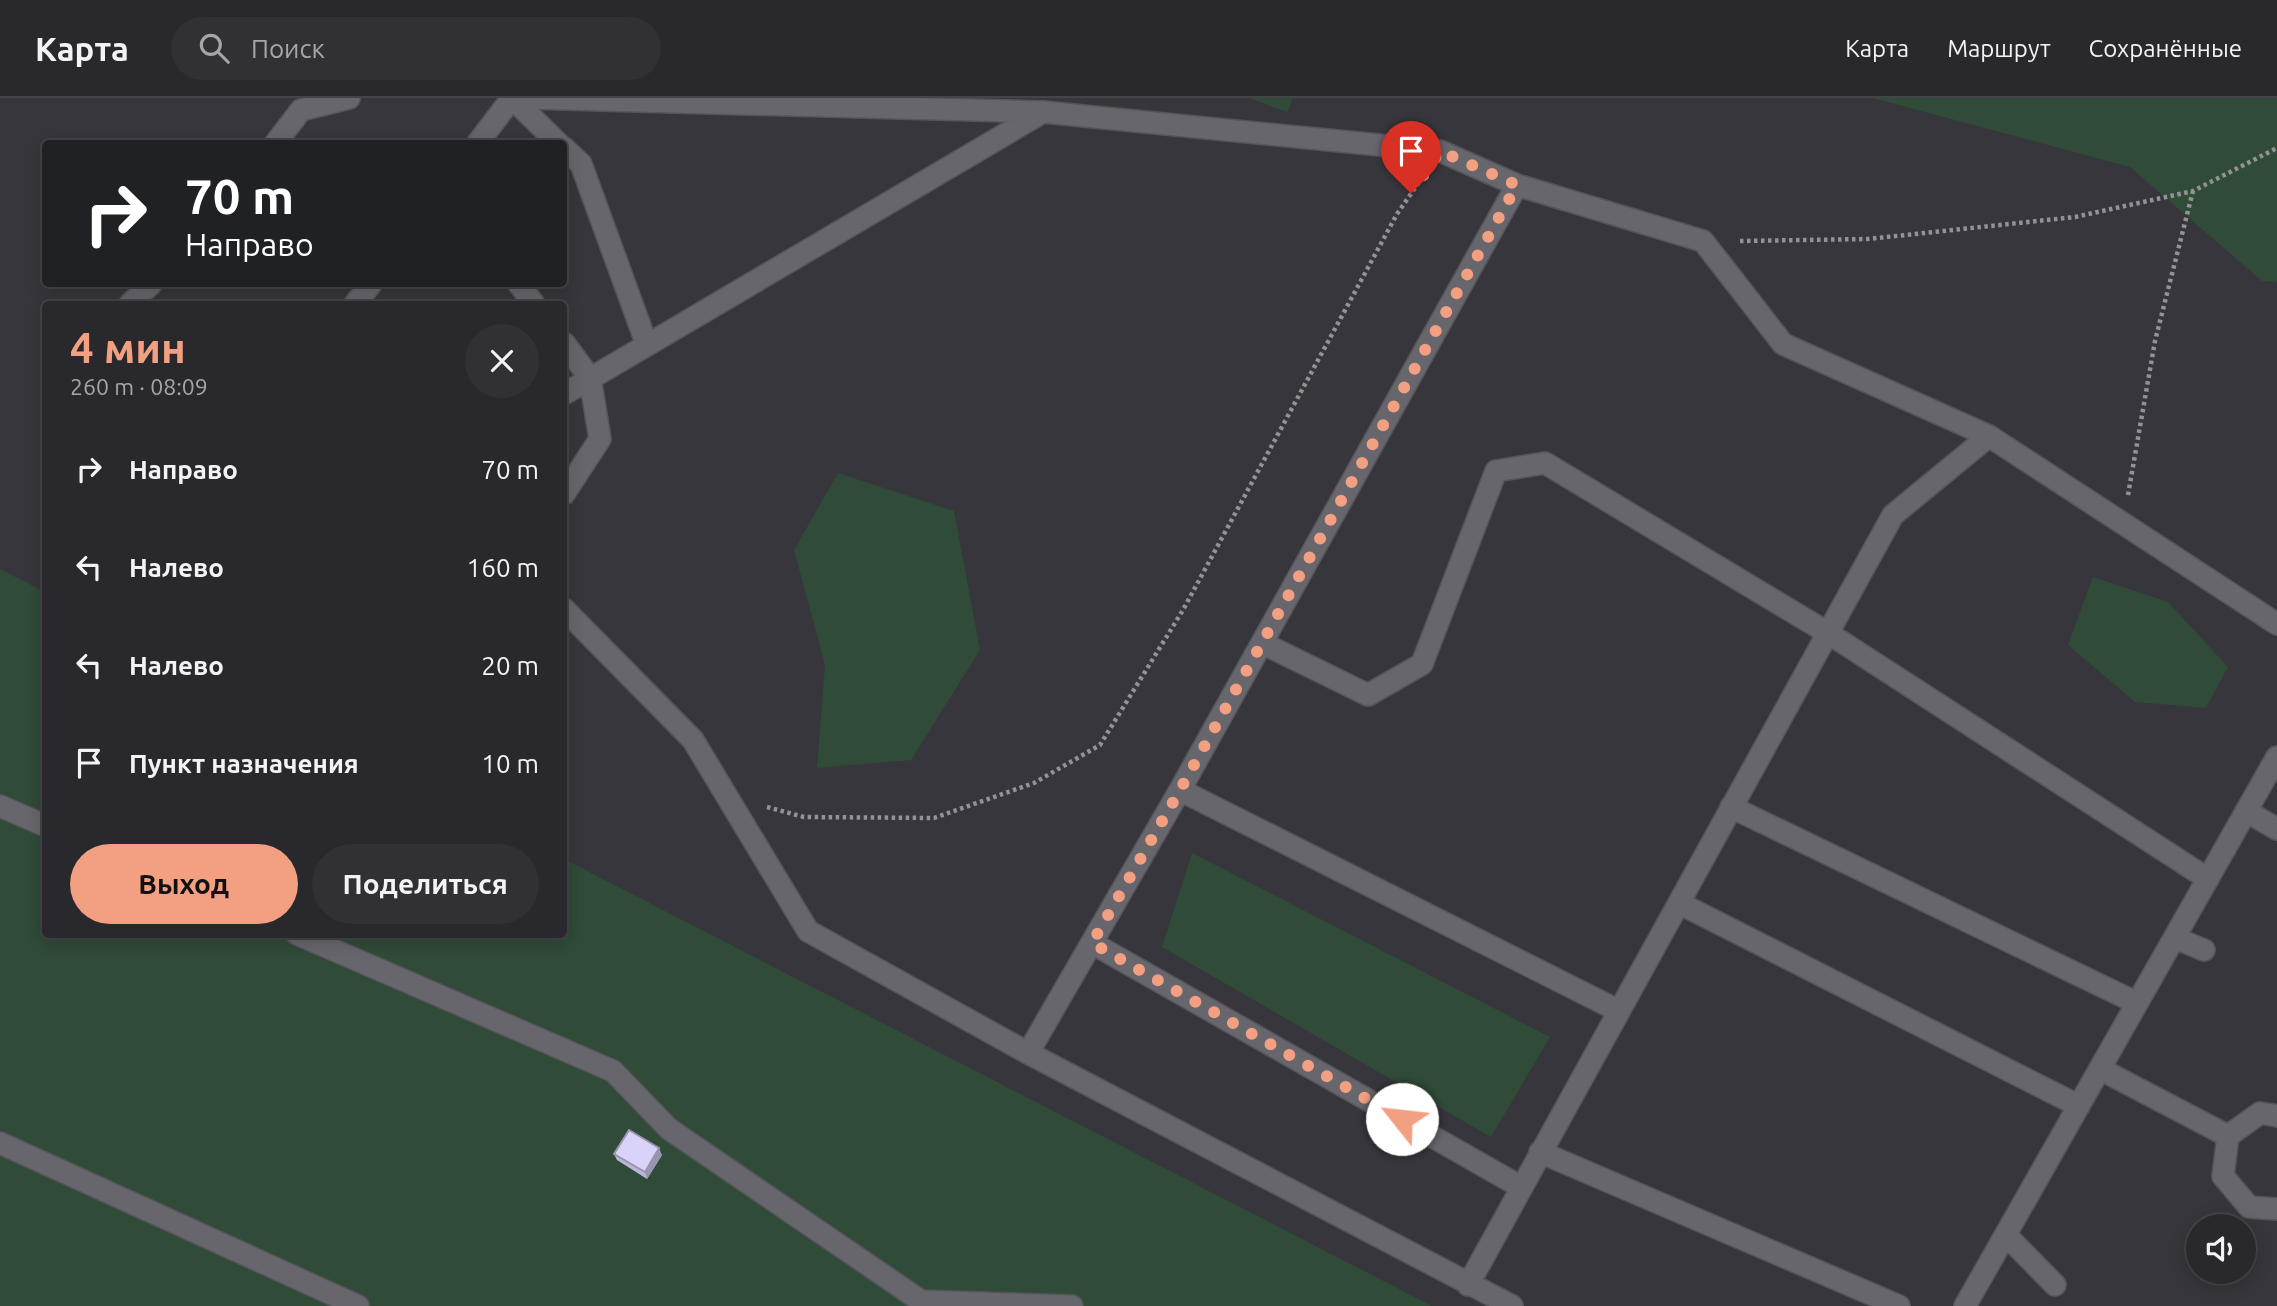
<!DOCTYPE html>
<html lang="ru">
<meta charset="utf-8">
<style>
:root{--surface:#29282d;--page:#313035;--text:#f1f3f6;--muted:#a5a6aa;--line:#454449;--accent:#f2a081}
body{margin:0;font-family:Ubuntu,sans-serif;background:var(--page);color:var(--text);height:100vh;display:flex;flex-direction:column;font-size:26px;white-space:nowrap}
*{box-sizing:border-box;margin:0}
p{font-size:23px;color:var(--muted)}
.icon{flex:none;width:38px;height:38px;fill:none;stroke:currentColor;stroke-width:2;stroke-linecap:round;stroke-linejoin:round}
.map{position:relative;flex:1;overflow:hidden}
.sheet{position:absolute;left:42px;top:203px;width:525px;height:637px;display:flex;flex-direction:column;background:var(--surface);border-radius:7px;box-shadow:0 4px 18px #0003,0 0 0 2px var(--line)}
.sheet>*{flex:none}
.hud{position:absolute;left:42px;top:42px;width:525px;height:147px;border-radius:7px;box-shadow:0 4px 18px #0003,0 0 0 2px var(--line);background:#202124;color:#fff;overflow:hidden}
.buttons{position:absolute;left:2186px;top:1116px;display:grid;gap:14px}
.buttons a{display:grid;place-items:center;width:70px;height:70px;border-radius:50%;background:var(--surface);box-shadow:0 4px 18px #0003,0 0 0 2px var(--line);font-size:35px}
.pin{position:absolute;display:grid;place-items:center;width:60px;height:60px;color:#fff;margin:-72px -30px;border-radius:50% 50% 50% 0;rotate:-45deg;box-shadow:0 0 7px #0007}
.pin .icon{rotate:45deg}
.me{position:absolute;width:77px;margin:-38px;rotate:299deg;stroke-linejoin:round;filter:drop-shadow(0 0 5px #0008)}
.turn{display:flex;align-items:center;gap:24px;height:147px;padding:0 28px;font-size:32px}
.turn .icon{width:91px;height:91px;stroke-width:2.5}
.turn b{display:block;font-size:49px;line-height:60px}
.round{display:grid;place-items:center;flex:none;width:74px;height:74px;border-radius:37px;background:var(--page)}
.overview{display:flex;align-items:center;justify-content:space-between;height:119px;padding:0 28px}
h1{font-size:42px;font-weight:600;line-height:52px;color:var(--accent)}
.cta{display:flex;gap:14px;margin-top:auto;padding:14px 28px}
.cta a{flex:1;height:80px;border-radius:42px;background:var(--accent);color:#111;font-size:28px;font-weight:600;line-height:80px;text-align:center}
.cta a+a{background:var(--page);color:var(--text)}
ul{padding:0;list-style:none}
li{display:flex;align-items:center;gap:21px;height:98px;padding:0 28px}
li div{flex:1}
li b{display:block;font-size:26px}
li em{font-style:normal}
header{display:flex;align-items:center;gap:42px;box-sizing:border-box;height:98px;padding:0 35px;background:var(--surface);border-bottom:2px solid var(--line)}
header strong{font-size:33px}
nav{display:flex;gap:38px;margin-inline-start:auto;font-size:24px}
.search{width:490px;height:63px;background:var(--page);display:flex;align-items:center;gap:18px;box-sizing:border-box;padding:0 24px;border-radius:38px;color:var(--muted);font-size:26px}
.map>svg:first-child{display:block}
.green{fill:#304b38}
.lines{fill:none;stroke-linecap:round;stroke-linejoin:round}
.minor-casing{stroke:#555459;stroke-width:24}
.path{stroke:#939297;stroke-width:4.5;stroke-dasharray:3.5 3.5;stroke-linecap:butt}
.minor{stroke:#67666d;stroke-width:21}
.wall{fill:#bbb5d6}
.shaded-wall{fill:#9994ae}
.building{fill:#dad3f9;stroke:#9994ae;stroke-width:2}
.route{stroke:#f2a081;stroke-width:12;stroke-dasharray:0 21.6}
</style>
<header>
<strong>Карта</strong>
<div class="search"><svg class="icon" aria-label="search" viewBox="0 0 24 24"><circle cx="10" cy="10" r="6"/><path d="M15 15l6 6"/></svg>Поиск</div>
<nav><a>Карта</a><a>Маршрут</a><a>Сохранённые</a></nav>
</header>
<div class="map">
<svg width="2277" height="1208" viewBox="0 0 2277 1208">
<rect width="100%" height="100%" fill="#37363c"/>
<!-- green -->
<path class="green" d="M1250,0H1293L1287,14Z
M1873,0H2277V184L2262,183L2130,69Z
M838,375L954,413L980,552L911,662L817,670L825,567L794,452Z
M0,471L45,494L46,836H564V761L1432,1208H0Z
M2093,479L2168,504L2228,569L2206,610L2135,604L2068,547Z
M1192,755L1550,939L1491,1039L1162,849Z"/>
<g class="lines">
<!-- minor casing -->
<g class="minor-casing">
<path id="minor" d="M512,0L559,46
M528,0L1043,14L1440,53L1517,87L1703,143L1783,246L1989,338L2277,526
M275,46L301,12L349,0
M477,46L512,0
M564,50L581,66L647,247
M519,186L534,206
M130,206L151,186
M355,206L371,186
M564,245L590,280L600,341L564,396
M564,296L1043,14
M564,511L693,642L808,833L1028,955L1512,1208
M1262,545L1368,597L1422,566L1496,373L1545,365L1828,535L2208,781
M1180,692L1619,913
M0,708L46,728
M1731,709L2137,905
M2246,713L2277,731
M1679,805L2079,1008
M297,836L613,973L669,1031L921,1203L1072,1208
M2175,840L2204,852
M1092,845L1521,1089
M1028,955L1180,692L1517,87
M2100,971L2228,1038
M2277,1018L2260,1015L2228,1038L2223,1078L2249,1109L2277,1111
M0,1045L358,1208
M1540,1054L1899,1208
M2006,1137L2055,1187
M1468,1187L1893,417L1989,338
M1965,1208L2277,659"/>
</g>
<!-- path -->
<path class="path" d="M1740,143L1868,141L2075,119L2193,93L2277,50
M2128,397L2155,243L2193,93
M767,709L804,719L934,720L1034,685L1100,647L1183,512L1397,116L1422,80"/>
<!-- minor -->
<use href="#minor" class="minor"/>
</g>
<!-- wall -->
<path class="wall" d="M614,1056L662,1057L647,1081L617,1062Z"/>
<!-- shaded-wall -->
<path class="shaded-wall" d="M659,1050L662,1057L647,1081L645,1074Z"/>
<!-- building -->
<path class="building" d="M629,1032L659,1050L645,1074L614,1056Z"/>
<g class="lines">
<!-- route -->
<path class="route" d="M1402,1021L1092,845L1180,692L1517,87L1440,53L1411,95"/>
</g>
</svg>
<div class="buttons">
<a><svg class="icon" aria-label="sound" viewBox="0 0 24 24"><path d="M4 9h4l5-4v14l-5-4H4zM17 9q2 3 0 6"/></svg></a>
</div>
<div class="pin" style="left:1411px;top:95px;background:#d93025"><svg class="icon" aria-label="arrive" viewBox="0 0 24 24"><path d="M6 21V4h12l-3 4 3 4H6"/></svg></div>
<svg class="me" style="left:1402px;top:1021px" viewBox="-20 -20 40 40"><circle r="19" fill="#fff"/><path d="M0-13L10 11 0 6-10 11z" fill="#f2a081"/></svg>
<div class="hud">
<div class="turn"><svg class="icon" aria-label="right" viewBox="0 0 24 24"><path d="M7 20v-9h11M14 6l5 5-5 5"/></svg><div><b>70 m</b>Направо</div></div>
</div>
<section class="sheet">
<div class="overview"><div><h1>4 мин</h1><p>260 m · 08:09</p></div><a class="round"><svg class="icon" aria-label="close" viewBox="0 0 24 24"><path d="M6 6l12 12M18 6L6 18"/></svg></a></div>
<ul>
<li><svg class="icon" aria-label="right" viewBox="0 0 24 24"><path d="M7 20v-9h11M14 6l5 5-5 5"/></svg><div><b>Направо</b></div><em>70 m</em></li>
<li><svg class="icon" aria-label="left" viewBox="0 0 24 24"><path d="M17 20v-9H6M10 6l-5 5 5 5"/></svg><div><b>Налево</b></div><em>160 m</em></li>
<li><svg class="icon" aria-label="left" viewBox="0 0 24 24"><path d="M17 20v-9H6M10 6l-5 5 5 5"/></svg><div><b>Налево</b></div><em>20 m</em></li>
<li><svg class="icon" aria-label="arrive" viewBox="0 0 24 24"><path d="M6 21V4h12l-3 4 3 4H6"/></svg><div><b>Пункт назначения</b></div><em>10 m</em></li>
</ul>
<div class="cta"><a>Выход</a><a>Поделиться</a></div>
</section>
</div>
